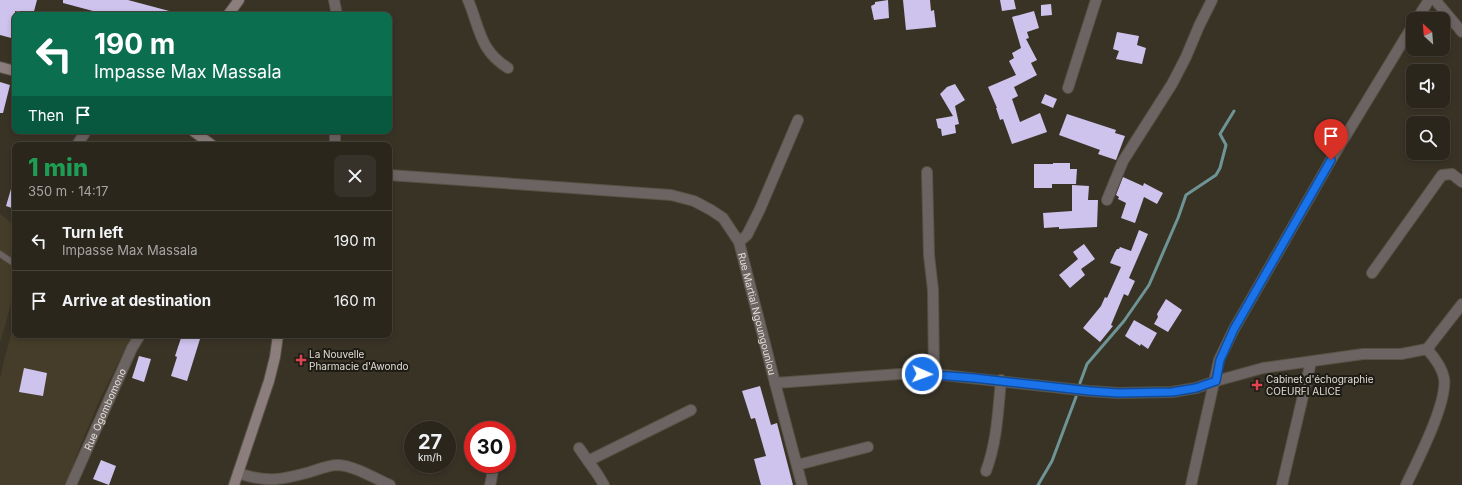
<!DOCTYPE html>
<meta charset="utf-8">
<style>
:root{--surface:#2b261c;--page:#373229;--text:#f1f3f6;--muted:#a6a5a3;--line:#47433b}
body{margin:0;font-family:Inter,sans-serif;background:var(--page);color:var(--text);height:100vh;display:flex;flex-direction:column;font-size:15px;white-space:nowrap}
*{box-sizing:border-box;margin:0}
p{font-size:13px;color:var(--muted)}
.icon{flex:none;width:22px;height:22px;fill:none;stroke:currentColor;stroke-width:2;stroke-linecap:round;stroke-linejoin:round}
.map{position:relative;flex:1;overflow:hidden}
.sheet{position:absolute;left:12px;top:142px;width:380px;height:196px;display:flex;flex-direction:column;background:var(--surface);border-radius:8px;box-shadow:0 2px 6px #0003,0 0 0 1px var(--line)}
.sheet>*{flex:none}
.banner{position:absolute;left:12px;top:12px;width:380px;height:122px;border-radius:8px;box-shadow:0 2px 6px #0003,0 0 0 1px var(--line);background:#0b6e4f;color:#fff;overflow:hidden}
.needle{width:26px;rotate:334deg}
.buttons{position:absolute;left:1406px;top:12px;display:grid;gap:8px}
.buttons a{display:grid;place-items:center;width:44px;height:44px;border-radius:8px;background:var(--surface);box-shadow:0 2px 6px #0003,0 0 0 1px var(--line);font-size:20px}
.speed{position:absolute;left:404px;top:421px;display:flex;gap:8px;font-size:20px;font-weight:700;text-align:center}
.speed>*{display:grid;place-content:center;width:52px;height:52px;border-radius:50%;background:var(--surface);box-shadow:0 2px 6px #0003,0 0 0 1px var(--line);line-height:1}
.speed small{font-size:10px;font-weight:400}
.speed .limit{border:6px solid #d22;background:#fff;color:#111}
.pin{position:absolute;display:grid;place-items:center;width:34px;height:34px;color:#fff;margin:-41px -17px;border-radius:50% 50% 50% 0;rotate:-45deg;box-shadow:0 0 4px #0007}
.pin .icon{rotate:45deg}
.me{position:absolute;width:44px;margin:-22px;rotate:92deg;stroke-linejoin:round;filter:drop-shadow(0 0 3px #0008)}
.turn{display:flex;align-items:center;gap:14px;height:84px;padding:0 16px;font-size:18px}
.turn .icon{width:52px;height:52px;stroke-width:2.5}
.turn b{display:block;font-size:28px;line-height:34px}
.then{display:flex;align-items:center;height:38px;padding:0 16px;background:#0003;gap:8px;font-size:15px}
.round{display:grid;place-items:center;flex:none;width:42px;height:42px;border-radius:8px;background:var(--page)}
.overview{display:flex;align-items:center;justify-content:space-between;height:68px;padding:0 16px}
h1{font-size:24px;font-weight:800;line-height:30px;color:#1e9e55}
ul{padding:0;list-style:none}
li{display:flex;align-items:center;gap:12px;height:60px;padding:0 16px;border-top:1px solid var(--line)}
li div{flex:1}
li b{display:block;font-size:15px}
li em{font-style:normal}
.map>svg:first-child{display:block}
.built{fill:#453d29}
.lines{fill:none;stroke-linecap:round;stroke-linejoin:round}
.stream{stroke:#6e9495;stroke-width:3}
.building{fill:#cdc3ec}
.service-casing{stroke:#575245;stroke-width:7}
.minor-casing{stroke:#575245;stroke-width:12}
.tertiary-casing{stroke:#575245;stroke-width:12}
.secondary-casing{stroke:#575245;stroke-width:12}
.service{stroke:#6c6463;stroke-width:5.5}
.minor{stroke:#6c6463;stroke-width:10}
.tertiary{stroke:#6c6463;stroke-width:10}
.secondary{stroke:#8c7e7d;stroke-width:10}
.route-casing{stroke:#114b97;stroke-width:10}
.route{stroke:#1a73e8;stroke-width:7}
.health-dot{fill:#e0444e;stroke:#1e1b15;stroke-width:1.5}
.labels{text-anchor:middle;dominant-baseline:central;stroke-width:4;stroke-linejoin:round;paint-order:stroke}
.street-label{font-size:10px;fill:#e0ddd4;stroke:#1e1b15}
.poi-label{font-size:10px;fill:#e0ddd4;stroke:#1e1b15;text-anchor:start}
</style>
<div class="map">
<svg width="1462" height="485" viewBox="0 0 1462 485">
<rect width="100%" height="100%" fill="#393326"/>
<!-- built -->
<path class="built" d="M0,214L15,226V289L0,343Z
M15,320V335H132L100,399L79,449L66,485H0V379L3,364Z"/>
<g class="lines">
<!-- stream -->
<path class="stream" d="M1080,383L1087,364L1124,321L1149,285L1178,218L1186,195L1216,175L1220,168L1226,145L1220,134L1234,111
M1038,485L1052,461L1076,397"/>
</g>
<!-- building -->
<path class="building" d="M0,0H37L33,15L15,11V39L0,35Z
M63,0H128L173,12V15H108L63,3Z
M888,0L889,18L874,20L871,6L875,4V2Z
M903,0H930L931,11L934,10L936,27L906,30Z
M1000,0H1014L1016,9L1002,11Z
M1051,4L1052,15L1041,16V5Z
M1034,11L1039,28L1027,32L1029,38L1026,39L1037,60L1031,63L1037,75L1014,87L1018,96L1012,99L1020,122L1040,113L1047,132L1012,144L1003,119L1000,120L996,108H997L988,87L1016,75L1009,61L1014,58L1012,53L1021,48L1012,17Z
M1117,32L1139,36L1137,45L1146,48L1142,64L1116,59L1119,51L1113,49Z
M0,82L10,85L3,113H0Z
M955,84L965,100L955,106L959,124L955,125L956,133L942,136L941,129L938,128L936,119L953,116L940,94L947,87Z
M1045,94L1057,99L1053,108L1041,103Z
M1067,114L1116,130L1115,133L1125,136L1116,160L1098,154L1100,150L1059,135Z
M1053,163H1070V169H1077L1076,184H1052V188H1034V164H1053Z
M1123,177L1143,186L1144,183L1163,193L1157,204L1144,197L1135,223L1121,218L1126,203L1118,199L1119,197L1116,195Z
M13,182H15V209L6,206Z
M1072,185L1089,186L1088,200H1098L1097,227L1059,229V227L1044,228L1043,213L1072,211Z
M1139,230L1148,234L1129,278L1135,281L1128,296L1124,294L1111,325L1113,326L1100,342L1083,328L1101,306L1105,297L1107,298L1121,267L1110,263L1115,252L1117,249H1119L1120,247L1131,251Z
M1084,244L1095,259L1081,269L1085,275L1070,288L1059,275L1078,259L1073,252Z
M1166,299L1182,310L1168,332L1154,324L1158,317L1157,314Z
M1134,320L1157,333L1148,349L1141,344L1140,346L1125,336Z
M182,335H188L200,339L187,381L171,376L177,357L175,356Z
M139,356L151,359L144,382L132,378Z
M24,368L47,373L43,396L19,392Z
M760,386L771,425L777,423L793,485H761L754,459L766,456L755,418L751,419L742,391Z
M101,460L116,466L109,485L93,479Z"/>
<g class="lines">
<!-- service casing -->
<g class="service-casing">
<path id="service" d="M0,254L15,264"/>
</g>
<!-- minor casing -->
<g class="minor-casing">
<g id="minor">
<path d="M334,0L337,15"/>
<path d="M468,0C480,28 479,50 508,68"/>
<path d="M1435,0L1462,32"/>
<path d="M1417,19L1429,0"/>
<path d="M1068,88L1096,0"/>
<path d="M335,131V145"/>
<path d="M77,145L86,131"/>
<path d="M927,172L929,255L933,290L934,374"/>
<path id="s1" d="M389,175L671,195L694,201L711,210L723,218L739,242L775,383L900,374H934L1089,391L1118,393L1172,392L1196,388L1216,381L1263,368L1363,354H1401L1427,349L1462,304"/>
<path d="M1107,200L1123,161L1172,84L1186,57L1199,26L1212,0"/>
<path d="M739,242L747,235L760,209L798,120"/>
<path d="M1372,273L1442,175L1452,174L1462,182"/>
<path d="M775,383L802,485"/>
<path d="M486,429V430"/>
<path d="M579,448L598,475L604,485"/>
<path d="M588,461L691,410"/>
<path d="M797,465L868,447"/>
<path d="M986,471C997,442 998,411 1001,380"/>
<path d="M238,473C267,483 281,480 310,472C319,469 329,465 338,465C355,466 374,478 390,485"/>
<path id="s2" d="M71,485L132,348L140,335"/>
<path d="M490,485L491,481L494,464"/>
<path d="M1191,485L1219,360L1234,329L1331,160L1413,25"/>
<path d="M1406,485C1417,462 1448,402 1444,378C1442,367 1434,357 1427,349"/>
</g>
</g>
<!-- tertiary casing -->
<g class="tertiary-casing">
<path id="tertiary" d="M1282,485L1311,362"/>
</g>
<!-- secondary casing -->
<g class="secondary-casing">
<path id="secondary" d="M228,15L239,0
M0,67L15,71
M193,131L212,145
M234,485L269,381L275,357L278,335"/>
</g>
<!-- service -->
<use href="#service" class="service"/>
<!-- minor -->
<use href="#minor" class="minor"/>
<!-- tertiary -->
<use href="#tertiary" class="tertiary"/>
<!-- secondary -->
<use href="#secondary" class="secondary"/>
</g>
<g class="lines">
<!-- route casing -->
<g class="route-casing">
<path id="route" d="M922,374L974,378L1090,391L1118,393L1172,392L1196,388L1216,381L1220,360L1234,329L1331,160"/>
</g>
<!-- route -->
<use href="#route" class="route"/>
</g>
<!-- markers -->
<g class="health-dot">
<path d="M299 354h4v4h4v4h-4v4h-4v-4h-4v-4h4z"/>
<path d="M1255 379h4v4h4v4h-4v4h-4v-4h-4v-4h4z"/>
</g>
<g class="labels">
<!-- street labels -->
<g class="street-label">
<text stroke="none"><textPath href="#s1" startOffset="443">Rue Martial Ngoungounlou</textPath></text>
<text stroke="none"><textPath href="#s2" startOffset="83">Rue Ogombomono</textPath></text>
</g>
<!-- poi labels -->
<g class="poi-label">
<text x="309" y="354">La Nouvelle<tspan x="309" dy="12">Pharmacie d'Awondo</tspan></text>
<text x="1266" y="379">Cabinet d'échographie<tspan x="1266" dy="12">COEURFI ALICE</tspan></text>
</g>
</g>
</svg>
<div class="buttons">
<a><svg class="needle" viewBox="-14 -14 28 28"><path d="M0-13l5 13h-10z" fill="#e53935"/><path d="M0 13l5-13h-10z" fill="#a6a5a3"/></svg></a>
<a><svg class="icon" aria-label="sound" viewBox="0 0 24 24"><path d="M4 9h4l5-4v14l-5-4H4zM17 9q2 3 0 6"/></svg></a>
<a><svg class="icon" aria-label="search" viewBox="0 0 24 24"><circle cx="10" cy="10" r="6"/><path d="M15 15l6 6"/></svg></a>
</div>
<div class="speed"><div>27<small>km/h</small></div><div class="limit">30</div></div>
<div class="pin" style="left:1331px;top:160px;background:#d93025"><svg class="icon" aria-label="arrive" viewBox="0 0 24 24"><path d="M6 21V4h12l-3 4 3 4H6"/></svg></div>
<svg class="me" style="left:922px;top:374px" viewBox="-20 -20 40 40"><circle r="17" fill="#1a73e8" stroke="#fff" stroke-width="3"/><path d="M0-11L8 9 0 5-8 9z" fill="#fff"/></svg>
<div class="banner">
<div class="turn"><svg class="icon" aria-label="left" viewBox="0 0 24 24"><path d="M17 20v-9H6M10 6l-5 5 5 5"/></svg><div><b>190 m</b>Impasse Max Massala</div></div>
<div class="then">Then<svg class="icon" aria-label="arrive" viewBox="0 0 24 24"><path d="M6 21V4h12l-3 4 3 4H6"/></svg></div>
</div>
<section class="sheet">
<div class="overview"><div><h1>1 min</h1><p>350 m · 14:17</p></div><a class="round"><svg class="icon" aria-label="close" viewBox="0 0 24 24"><path d="M6 6l12 12M18 6L6 18"/></svg></a></div>
<ul>
<li><svg class="icon" aria-label="left" viewBox="0 0 24 24"><path d="M17 20v-9H6M10 6l-5 5 5 5"/></svg><div><b>Turn left</b><p>Impasse Max Massala</p></div><em>190 m</em></li>
<li><svg class="icon" aria-label="arrive" viewBox="0 0 24 24"><path d="M6 21V4h12l-3 4 3 4H6"/></svg><div><b>Arrive at destination</b></div><em>160 m</em></li>
</ul>
</section>
</div>
